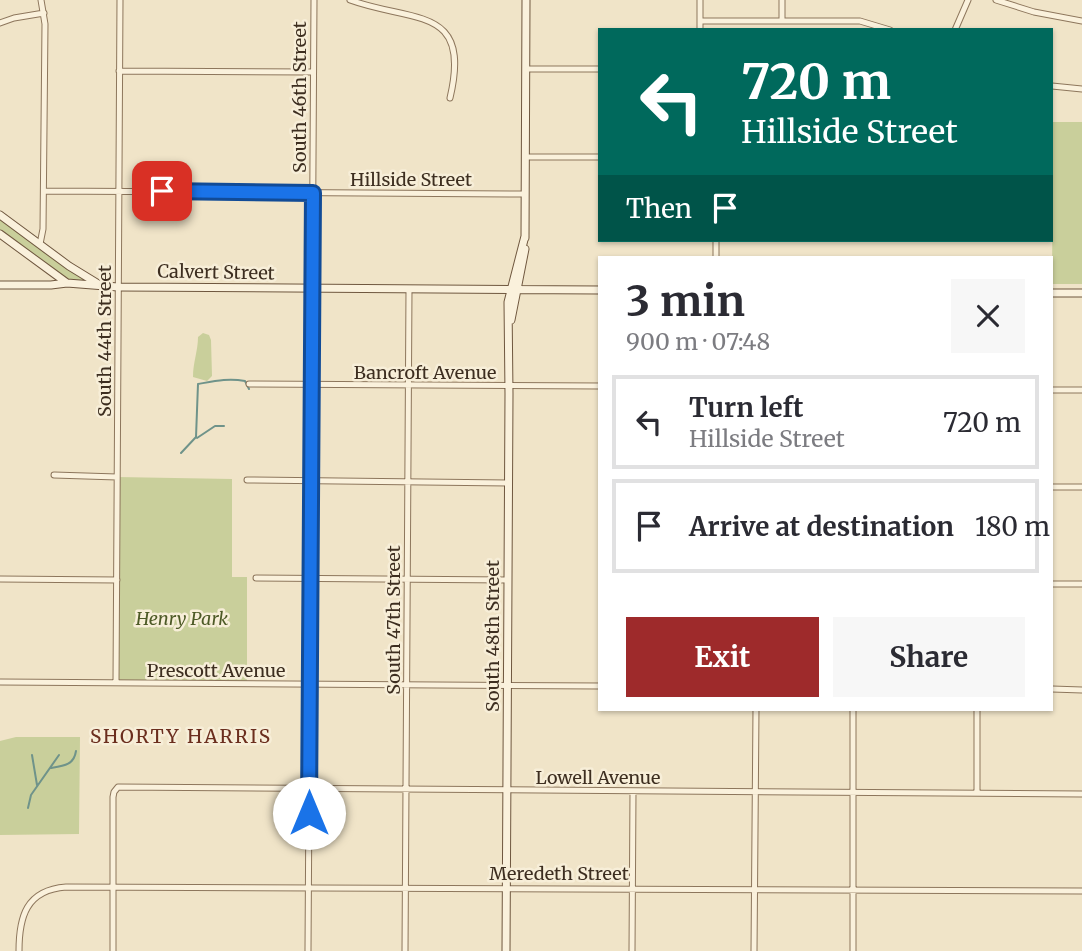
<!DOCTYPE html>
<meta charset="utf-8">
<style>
:root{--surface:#fff;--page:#f7f7f7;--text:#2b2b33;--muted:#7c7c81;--line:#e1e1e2;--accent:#9e2a2b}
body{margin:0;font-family:Merriweather,serif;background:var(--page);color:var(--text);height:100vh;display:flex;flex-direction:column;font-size:26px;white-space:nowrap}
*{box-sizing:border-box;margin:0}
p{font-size:23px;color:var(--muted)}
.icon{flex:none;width:38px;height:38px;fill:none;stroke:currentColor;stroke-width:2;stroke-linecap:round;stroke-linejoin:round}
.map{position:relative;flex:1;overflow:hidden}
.details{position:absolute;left:598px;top:256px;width:455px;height:455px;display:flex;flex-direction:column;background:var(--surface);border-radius:0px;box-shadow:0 2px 5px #0004}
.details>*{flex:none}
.banner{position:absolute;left:598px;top:28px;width:455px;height:214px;border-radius:0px;box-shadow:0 2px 5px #0004;background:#00695c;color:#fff;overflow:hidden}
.pin{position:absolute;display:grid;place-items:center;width:60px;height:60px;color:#fff;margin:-30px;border-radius:14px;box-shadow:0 4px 10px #0006}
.me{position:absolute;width:77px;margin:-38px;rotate:0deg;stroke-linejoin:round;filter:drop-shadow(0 0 5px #0008)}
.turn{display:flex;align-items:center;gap:24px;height:147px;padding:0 28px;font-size:32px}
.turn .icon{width:91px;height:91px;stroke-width:2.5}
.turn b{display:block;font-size:49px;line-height:60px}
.then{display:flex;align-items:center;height:66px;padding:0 28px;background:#0003;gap:14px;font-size:26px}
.round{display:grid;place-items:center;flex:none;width:74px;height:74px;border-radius:0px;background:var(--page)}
.head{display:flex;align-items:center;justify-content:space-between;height:119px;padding:0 28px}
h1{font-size:42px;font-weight:700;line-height:52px}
.button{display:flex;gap:14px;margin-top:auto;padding:14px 28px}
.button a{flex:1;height:80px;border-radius:0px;background:var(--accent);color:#fff;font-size:28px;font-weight:700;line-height:80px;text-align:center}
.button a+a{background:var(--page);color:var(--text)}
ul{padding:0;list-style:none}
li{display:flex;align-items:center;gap:21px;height:94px;margin:0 14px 10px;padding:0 14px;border:4px solid var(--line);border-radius:0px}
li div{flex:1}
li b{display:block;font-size:26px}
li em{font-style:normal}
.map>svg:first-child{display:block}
.green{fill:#c9cf9b}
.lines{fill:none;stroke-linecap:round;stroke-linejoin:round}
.stream{stroke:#6f938a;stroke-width:2}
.street-casing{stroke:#8d765c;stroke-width:7}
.secondary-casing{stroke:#6f573f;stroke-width:9}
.street{stroke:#faf1dc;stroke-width:5}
.secondary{stroke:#faf1dc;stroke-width:7}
.route-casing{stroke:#114b97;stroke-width:18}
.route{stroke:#1a73e8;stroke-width:12}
.labels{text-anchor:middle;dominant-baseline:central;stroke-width:5;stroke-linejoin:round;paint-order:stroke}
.street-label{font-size:18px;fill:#3d2e20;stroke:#f7eed8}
.park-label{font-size:18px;font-style:italic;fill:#4d5a26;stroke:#f7eed8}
.neighbourhood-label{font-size:19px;letter-spacing:2px;fill:#6b2e1e;stroke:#f7eed8}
</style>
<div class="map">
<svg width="1082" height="951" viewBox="0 0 1082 951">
<rect width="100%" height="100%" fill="#f0e4c8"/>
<!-- green -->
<path class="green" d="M1053,122H1082V284H1052Z
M0,215L100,285L67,283L0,234Z
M203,333L209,335L211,340L212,376L207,381L193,377C193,362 198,351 198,337Z
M117,477L232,479V577H247V684L116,683Z
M16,737H80L79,834L0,835V741Z"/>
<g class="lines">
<!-- stream -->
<path class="stream" d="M197,438L215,426H224
M181,453L196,437L198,384C215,381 228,378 245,381L249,389
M32,755L37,785
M51,768C64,766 74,765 76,751
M28,808L31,795L59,755"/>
<!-- street casing -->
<g class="street-casing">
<path id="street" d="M350,0C413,23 472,5 450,98
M996,0L1034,12L1082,21
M700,21H860L890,30
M782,21V0
M0,23L14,18L44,13
M700,30V0
M955,30L968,0
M526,69H600
M119,71L313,72
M1052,86L1082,89
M525,157H600
M44,191L525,194
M40,244L43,229L45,24L41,0
M716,257V240
M249,384L600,386
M1052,390H1082
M54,475L117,477
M247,480L508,483
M1052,487H1082
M256,578L508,580
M0,579L117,580
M1052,584H1082
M0,682L600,686
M116,683L120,0
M1052,689L1082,690
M977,709V793
M19,951C19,917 26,890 66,887L1082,891
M113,951V797L114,792L118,787L1082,794
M308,951L314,0
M405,951L409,289
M632,951L633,791
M754,951L756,709
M853,951V709"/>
</g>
<!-- secondary casing -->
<g class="secondary-casing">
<path id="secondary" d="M0,215L69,266L100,285
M0,234L67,283
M525,238L526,0
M0,285H51L67,283L118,287L600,290
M1052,293H1082
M511,320L525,249
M506,951L509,394L508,302L525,236"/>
</g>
<!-- street -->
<use href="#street" class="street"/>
<!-- secondary -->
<use href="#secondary" class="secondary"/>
</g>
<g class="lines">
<!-- route casing -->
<g class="route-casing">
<path id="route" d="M162,191L313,193L309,813"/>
</g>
<!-- route -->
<use href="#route" class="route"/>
</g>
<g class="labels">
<!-- street labels -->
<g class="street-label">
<text transform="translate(299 97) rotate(-90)">South 46th Street</text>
<text x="411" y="179">Hillside Street</text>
<text transform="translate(216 272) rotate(1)">Calvert Street</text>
<text transform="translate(104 341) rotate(-90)">South 44th Street</text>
<text x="425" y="372">Bancroft Avenue</text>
<text transform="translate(393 620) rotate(-90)">South 47th Street</text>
<text transform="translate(492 636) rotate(-90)">South 48th Street</text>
<text x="216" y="670">Prescott Avenue</text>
<text x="598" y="777">Lowell Avenue</text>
<text x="559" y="873">Meredeth Street</text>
</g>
<!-- park labels -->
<g class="park-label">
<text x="182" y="618">Henry Park</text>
</g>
<!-- neighbourhood labels -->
<g class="neighbourhood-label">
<text x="181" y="736">SHORTY HARRIS</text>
</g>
</g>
</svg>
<div class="pin" style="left:162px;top:191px;background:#d93025"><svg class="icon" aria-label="arrive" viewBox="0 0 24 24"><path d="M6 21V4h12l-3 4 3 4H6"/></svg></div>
<svg class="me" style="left:309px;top:813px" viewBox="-20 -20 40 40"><circle r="19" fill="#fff"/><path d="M0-13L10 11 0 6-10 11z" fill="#1a73e8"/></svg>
<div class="banner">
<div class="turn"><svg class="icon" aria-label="left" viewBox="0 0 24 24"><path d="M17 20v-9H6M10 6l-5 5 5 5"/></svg><div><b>720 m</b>Hillside Street</div></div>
<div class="then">Then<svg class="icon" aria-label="arrive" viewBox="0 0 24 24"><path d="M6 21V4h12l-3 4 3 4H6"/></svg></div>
</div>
<section class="details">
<div class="head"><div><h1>3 min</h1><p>900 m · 07:48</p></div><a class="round"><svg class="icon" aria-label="close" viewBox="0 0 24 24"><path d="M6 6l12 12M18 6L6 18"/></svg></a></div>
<ul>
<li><svg class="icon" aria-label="left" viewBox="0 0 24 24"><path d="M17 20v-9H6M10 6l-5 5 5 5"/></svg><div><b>Turn left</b><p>Hillside Street</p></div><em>720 m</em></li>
<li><svg class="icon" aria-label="arrive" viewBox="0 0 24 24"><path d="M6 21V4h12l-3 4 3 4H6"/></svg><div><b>Arrive at destination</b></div><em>180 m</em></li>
</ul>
<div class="button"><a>Exit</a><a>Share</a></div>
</section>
</div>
